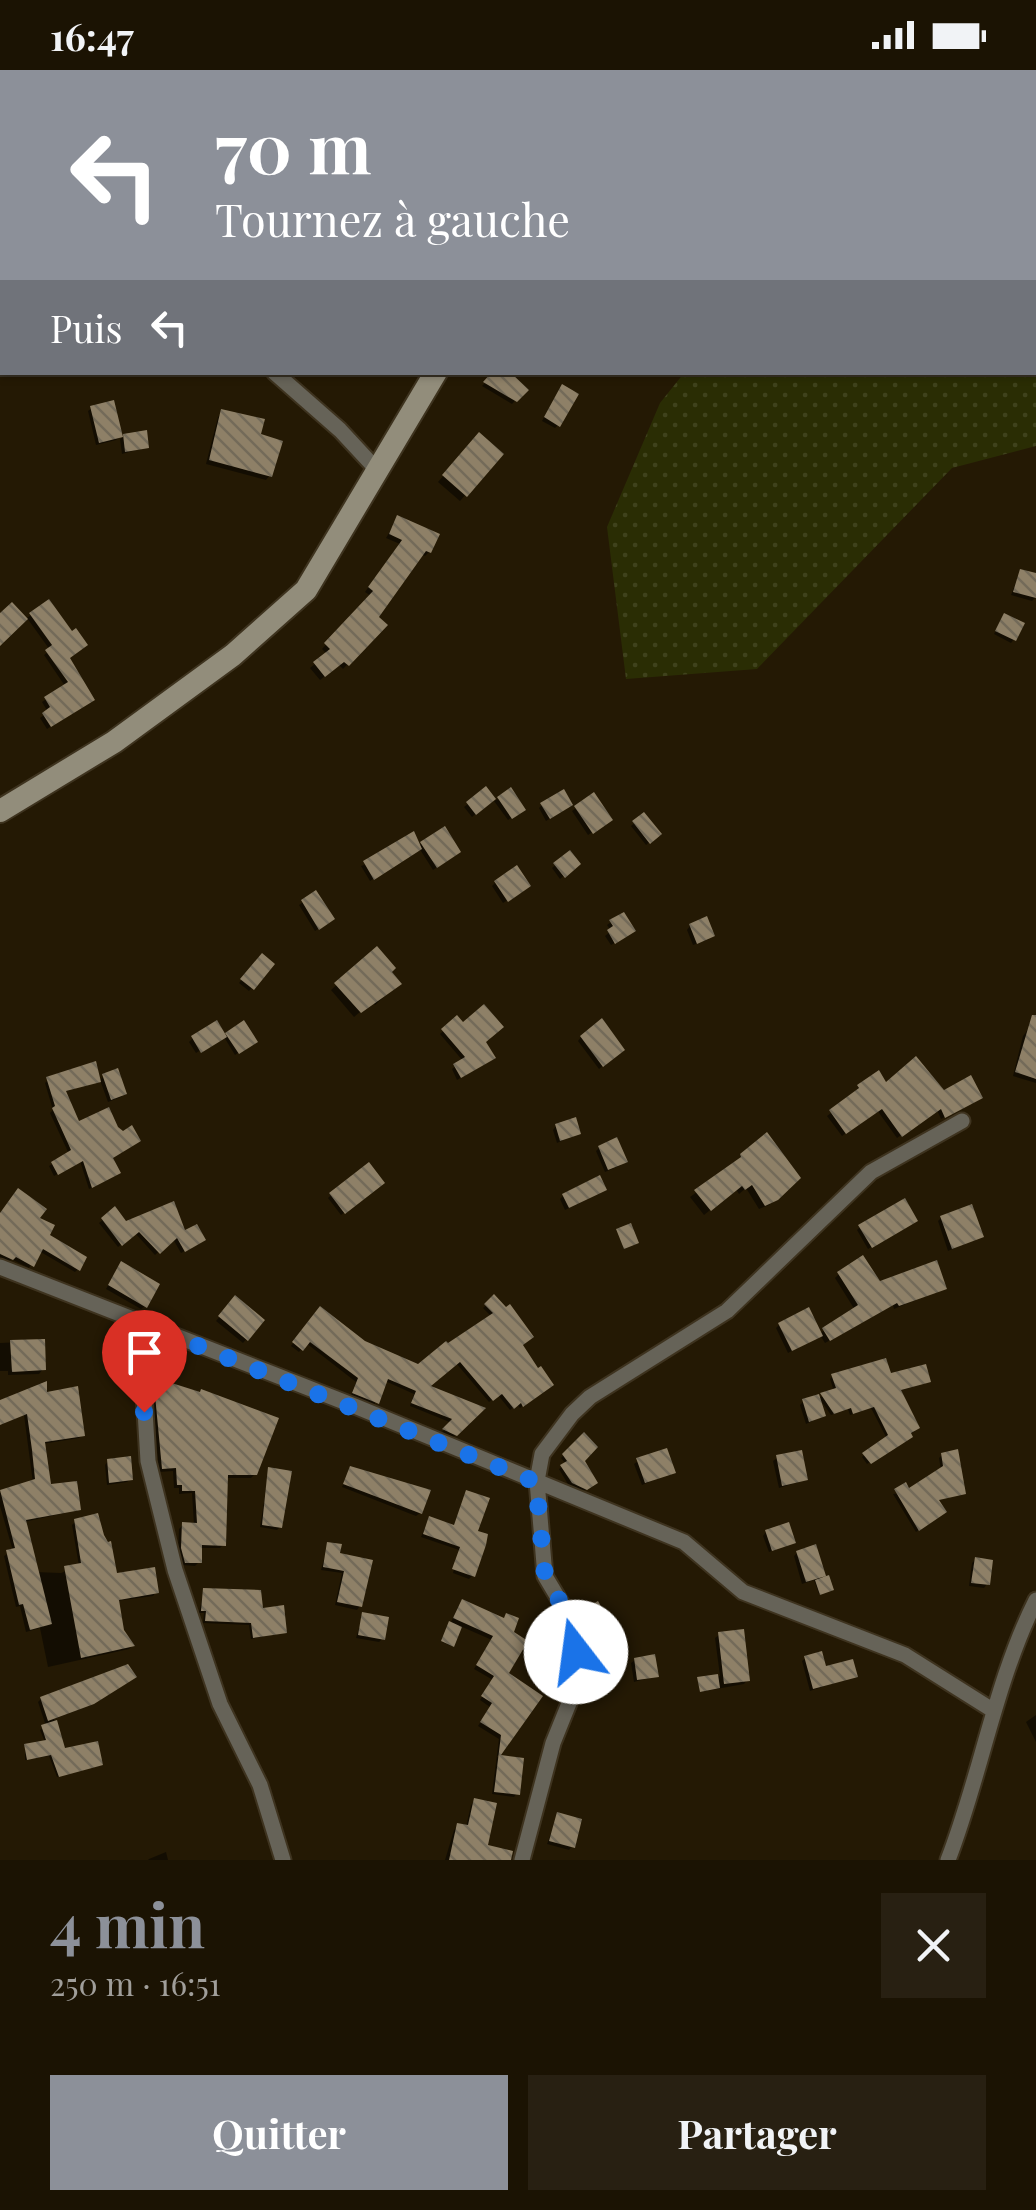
<!DOCTYPE html>
<html lang="fr">
<meta charset="utf-8">
<style>
:root{--surface:#1b1303;--page:#282012;--text:#f1f3f6;--muted:#a09e9a;--line:#393225;--accent:#8c9099}
body{margin:0;font-family:"Playfair Display",serif;background:var(--page);color:var(--text);height:100vh;display:flex;flex-direction:column;font-size:38px;white-space:nowrap}
*{box-sizing:border-box;margin:0}
p{font-size:32px;color:var(--muted)}
.icon{flex:none;width:55px;height:55px;fill:none;stroke:currentColor;stroke-width:2;stroke-linecap:round;stroke-linejoin:round}
.map{position:relative;height:1790px;overflow:hidden}
.sheet{display:flex;flex-direction:column;background:var(--surface);flex:1}
.sheet>*{flex:none}
.guide{position:absolute;left:0px;top:0px;width:1038px;height:305px;box-shadow:0 2px 8px #0004,0 0 0 2px var(--line);background:#8c9099;color:#fff;overflow:hidden}
.pin{position:absolute;display:grid;place-items:center;width:85px;height:85px;color:#fff;margin:-102px -42px;border-radius:50% 50% 50% 0;rotate:-45deg;box-shadow:0 0 10px #0007}
.pin .icon{rotate:45deg}
.me{position:absolute;width:110px;margin:-55px;rotate:345deg;stroke-linejoin:round;filter:drop-shadow(0 0 8px #0008)}
.turn{display:flex;align-items:center;gap:35px;height:210px;padding:0 50px;font-size:45px}
.turn .icon{width:130px;height:130px;stroke-width:2.5}
.turn b{display:block;font-size:70px;line-height:85px}
.then{display:flex;align-items:center;height:95px;padding:0 50px;background:#0003;gap:20px;font-size:38px}
.round{display:grid;place-items:center;flex:none;width:105px;height:105px;border-radius:0px;background:var(--page)}
.summary{display:flex;align-items:center;justify-content:space-between;height:170px;padding:0 50px}
h1{font-size:60px;font-weight:700;line-height:75px;color:var(--accent)}
.button{display:flex;gap:20px;margin-top:auto;padding:20px 50px}
.button a{flex:1;height:115px;border-radius:0px;background:var(--accent);color:#fff;font-size:40px;font-weight:700;line-height:115px;text-align:center}
.button a+a{background:var(--page);color:var(--text)}
.status{display:flex;justify-content:space-between;align-items:center;height:70px;padding:0 50px;background:var(--surface);direction:ltr}
.status svg{height:28px;fill:currentColor}
.map>svg:first-child{display:block}
.grass{fill:url(#grass-dots)}
.shadow{fill:#0007}
.building{fill:url(#building-back-hatch)}
.lines{fill:none;stroke-linecap:round;stroke-linejoin:round}
.street-casing{stroke:#3e331f;stroke-width:19}
.secondary-casing{stroke:#3e331f;stroke-width:26}
.street{stroke:#666358;stroke-width:15}
.secondary{stroke:#928d7b;stroke-width:22}
.route{stroke:#1a73e8;stroke-width:18;stroke-dasharray:0 32.4}
</style>
<div class="status"><b>16:47</b><svg viewBox="0 0 49 12"><path d="M0 12V9h3v3zM5 12V6h3v6zM10 12V3h3v9zM15 12V0h3v12zM26 1h20v11H26zM47 4h2v5h-2z"/></svg></div>
<div class="map">
<svg width="1036" height="1790" viewBox="0 0 1036 1790">
<defs>
<pattern id="grass-dots" width="8" height="8" patternUnits="userSpaceOnUse" patternTransform="scale(2.5)"><rect width="8" height="8" fill="#2a2d04"/><path d="M2 2h.1M6 6h.1" fill="none" stroke="#3f421c" stroke-width="1.8" stroke-linecap="round"/></pattern>
<pattern id="building-back-hatch" width="6" height="6" patternUnits="userSpaceOnUse" patternTransform="scale(2.5)"><rect width="6" height="6" fill="#8e8067"/><path d="M-1 5l2 2M0 0l6 6M5-1l2 2" fill="none" stroke="#736a59"/></pattern>
</defs>
<rect width="100%" height="100%" fill="#241904"/>
<!-- grass -->
<path class="grass" d="M1036,53V376L952,398L757,599L626,609L607,457L660,333L684,303L1035,302Z"/>
<!-- shadow -->
<path class="shadow" d="M100,0H144V2H101Z
M218,0H269L270,2H219Z
M492,0H528V1L490,2Z
M496,302L525,320L512,334L482,316Z
M559,320L558,355L555,358L542,351Z
M92,338L120,367L116,370L96,375L88,341Z
M222,342L258,366L270,405L266,410L206,394L218,347Z
M124,366L147,377L122,384L120,369Z
M474,371L501,384L460,431L438,412Z
M398,448L429,482L425,486L421,484L375,547L384,555L343,599L339,595L320,610L310,598L327,584L322,579L371,526L365,522L400,474L386,468Z
M1020,502L1036,506V527L1032,531L1011,525Z
M48,532L67,588L89,632L47,659L40,648L48,642L42,632L65,616L44,585L50,580L27,548Z
M1003,548L1014,569L1011,573L994,564Z
M486,720L493,729L472,747L464,737Z
M593,726L606,753L588,765L572,741Z
M498,729L519,743L508,750L494,731Z
M542,735L567,738L546,751L539,738Z
M643,746L659,764L646,775L631,756Z
M422,774L455,785L433,800L419,778L370,811L361,796Z
M569,783L578,794L560,809L552,798Z
M495,813L525,819L503,833L492,816Z
M316,823L329,852L315,861L299,835Z
M611,852L630,864L611,875L605,866L611,861L607,855Z
M690,856L709,869L693,875L687,860Z
M376,879L399,913L375,935L372,932L354,947L331,920Z
M262,886L272,894L249,921L239,913Z
M457,948L483,972L489,991L457,1010L452,999L463,991L440,964Z
M1036,949V1013L1013,1006L1023,966Z
M227,964L251,974L235,985L224,967Z
M223,966L196,983L189,972L193,968Z
M581,967L619,983L599,999L578,971Z
M878,1004L886,1016L977,1030L941,1049L937,1040L897,1068L877,1040L842,1066L827,1046L857,1023L858,1017Z
M104,1006L124,1024L121,1027L108,1032L100,1010Z
M48,1010L98,1011L64,1022L78,1054L111,1088L115,1106L89,1119L80,1091L54,1106L49,1096L69,1084L50,1043L53,1040L45,1013Z
M556,1056L578,1063L557,1073L553,1060Z
M599,1078L621,1095L605,1102L596,1081Z
M741,1086L798,1108L769,1135L759,1139L746,1118L739,1124L736,1119L704,1145L690,1127L736,1094Z
M378,1116L341,1145L328,1128L331,1125Z
M600,1123L565,1140L560,1129L563,1126Z
M115,1140L125,1154L184,1164L200,1173L181,1183L173,1169L155,1185L135,1163L118,1177L99,1153Z
M0,1146L36,1148L47,1166L78,1199L75,1202L39,1181L29,1198L11,1189L8,1192L0,1189Z
M941,1148L981,1166L948,1181L938,1151Z
M911,1154L868,1179L857,1160L860,1157Z
M118,1198L145,1236L141,1239L106,1219Z
M839,1204L879,1214L944,1218L894,1239L893,1235L825,1273L820,1265L788,1283L776,1258L779,1255L819,1264L855,1240L835,1208Z
M494,1228L548,1317L520,1338L517,1334L510,1340L498,1325L489,1332L456,1293L427,1317L481,1339L452,1368L442,1362L452,1353L410,1336L414,1324L385,1311L374,1335L351,1326L356,1312L306,1273L299,1282L291,1276L320,1239L364,1273L419,1297L492,1247L483,1238Z
M235,1229L262,1251L243,1273L216,1251Z
M42,1271L43,1299L39,1304L8,1305V1301H0V1273Z
M889,1306L928,1312L899,1321L915,1361L867,1394L862,1387L886,1367L871,1338L850,1345L848,1339L831,1345L819,1328L834,1321L830,1309L832,1307Z
M160,1312L255,1404L251,1408H226L224,1474L220,1478H200L199,1492L195,1496L182,1495L178,1483L179,1459L183,1455H194L192,1423L179,1424V1418H174L173,1401L159,1402L153,1330Z
M45,1325L82,1365L79,1368L42,1374L49,1417L78,1440L24,1452L35,1502L61,1503L79,1496L72,1455L76,1451L115,1506L156,1522L153,1526L116,1531L121,1560L132,1576L129,1579L48,1597L40,1558L26,1562L20,1536L16,1537L4,1486L13,1481L0,1436V1423L33,1413L24,1345L0,1355V1333Z
M803,1332L823,1346L806,1354L800,1335Z
M584,1366L582,1391L593,1415L583,1421L569,1416L559,1399L566,1394L561,1388Z
M942,1385L964,1423L936,1431L941,1445L916,1462L893,1424L909,1422L941,1400L939,1388Z
M777,1388L805,1410L779,1418L773,1391Z
M108,1391L130,1409L127,1412L107,1415L105,1395Z
M638,1391L673,1402L642,1415L634,1394Z
M351,1399L420,1443L416,1446L342,1417Z
M269,1400L280,1457L277,1460L260,1457Z
M467,1423L475,1463L473,1505L469,1509L453,1503L459,1480L421,1467L429,1449L453,1457Z
M766,1462L793,1472L769,1482L763,1466Z
M328,1475L337,1485L360,1536L357,1540L335,1535L342,1503L321,1500Z
M797,1483L823,1505L816,1512L827,1509L830,1521L819,1524L814,1510L802,1514L794,1486Z
M975,1490L987,1514L984,1518L969,1516L972,1493Z
M204,1520L261,1541L284,1562L251,1569L249,1555L203,1553L204,1543H199Z
M459,1535L502,1550L506,1604L540,1627L497,1687L521,1690L517,1723L514,1727L492,1724L499,1669L478,1656L490,1637L480,1630L493,1610L474,1599L492,1570L460,1556L451,1576L442,1572Z
M582,1543L609,1564L594,1572L579,1546Z
M363,1545L382,1569L379,1572L356,1568Z
M719,1565L747,1610L744,1614L700,1622L699,1610L720,1606L715,1568Z
M806,1588L824,1599L855,1606L810,1621L802,1591Z
M635,1590L656,1606L634,1612L631,1593Z
M41,1629L88,1636L54,1649L64,1680L98,1696L57,1707L49,1686L25,1690V1677L45,1672L40,1660L46,1656L38,1632Z
M1036,1645V1672L1026,1652Z
M475,1731L485,1777L501,1790H445L454,1760L458,1755L466,1757L471,1735Z
M558,1745L572,1776L569,1780L547,1774Z
M166,1782L168,1790H148L149,1789Z"/>
<!-- building -->
<path class="building" d="M492,302H510L529,320L517,332L483,312Z
M562,314L579,324L560,357L544,347Z
M114,330L123,367L99,373L90,336Z
M221,339L265,349L261,364L283,371L272,407L209,390Z
M147,360L149,378L125,382L123,364Z
M479,362L504,384L467,427L442,405Z
M397,445L440,464L431,483L426,481L379,547L388,555L349,596L344,592L325,607L313,592L330,579L324,573L373,521L368,517L402,470L389,464Z
M1020,499L1036,503V528L1013,522Z
M49,529L72,561L76,558L88,575L70,588L95,630L51,657L42,643L50,637L44,627L68,612L45,580L52,575L29,543Z
M12,532L28,549L0,576V543Z
M1004,543L1025,553L1016,571L995,561Z
M486,716L496,729L476,745L466,732Z
M511,717L526,740L512,749L497,727Z
M564,719L573,735L550,749L540,733Z
M594,722L613,750L593,764L574,736Z
M644,742L662,764L650,774L632,751Z
M445,756L461,782L437,798L420,772Z
M414,761L422,779L374,810L363,791Z
M570,780L581,794L565,808L553,793Z
M517,795L531,816L508,832L494,811Z
M316,820L335,849L319,860L301,830Z
M624,842L636,861L615,874L607,860L613,856L609,850Z
M707,846L715,866L697,874L689,854Z
M377,876L396,898L392,902L402,914L361,943L334,913Z
M262,883L275,894L254,920L240,909Z
M484,934L504,957L486,972L496,988L461,1008L453,994L465,987L441,959L457,945L463,952Z
M1032,945H1036V1009L1015,1002Z
M602,948L625,980L603,997L580,966Z
M217,950L227,967L201,983L191,966Z
M244,950L258,972L239,984L225,963Z
M916,986L944,1020L971,1005L983,1028L945,1048L941,1039L902,1067L882,1039L846,1064L829,1040L859,1018L857,1015L879,1000L886,1012Z
M96,991L101,1012L66,1021L79,1051L109,1037L118,1057L123,1061L132,1055L141,1071L113,1088L121,1103L92,1118L83,1091L58,1105L51,1092L71,1080L52,1038L55,1036L46,1007Z
M118,998L127,1024L111,1030L102,1004Z
M576,1047L581,1064L560,1071L555,1054Z
M767,1062L801,1108L778,1130L765,1136L752,1115L745,1120L742,1116L711,1141L694,1120L741,1087L740,1084Z
M617,1067L628,1092L608,1100L598,1076Z
M369,1092L385,1113L345,1144L329,1123Z
M600,1105L607,1120L569,1138L562,1124Z
M18,1118L47,1139L40,1148L55,1155L50,1165L87,1187L80,1201L43,1179L34,1197L16,1187L13,1190L0,1184V1143Z
M905,1128L918,1151L872,1178L858,1155Z
M174,1131L185,1160L197,1154L206,1170L185,1182L177,1168L160,1184L139,1162L122,1176L101,1148L115,1136L126,1151Z
M972,1134L984,1167L952,1179L940,1146Z
M631,1153L639,1173L624,1179L616,1159Z
M863,1185L880,1211L937,1190L947,1219L899,1236L897,1233L830,1271L822,1258L858,1235L837,1202Z
M121,1191L160,1214L147,1238L108,1215Z
M494,1224L506,1237L510,1234L534,1267L523,1275L538,1298L541,1296L554,1315L523,1337L521,1333L514,1339L502,1324L493,1331L460,1292L431,1316L486,1338L457,1366L442,1359L452,1349L411,1333L416,1321L388,1309L379,1334L372,1331L352,1323L358,1308L310,1272L303,1281L292,1272L320,1236L365,1271L418,1294L446,1271L448,1273L493,1243L484,1234Z
M235,1225L265,1250L248,1271L218,1246Z
M809,1237L823,1266L792,1281L778,1253Z
M45,1269L46,1300L12,1302L10,1270Z
M886,1288L891,1303L926,1294L931,1312L901,1320L920,1358L911,1363L913,1367L871,1394L862,1383L888,1365L874,1337L853,1344L851,1338L834,1344L820,1323L836,1318L831,1304Z
M159,1309L200,1322L201,1319L279,1348L257,1405H228L226,1476L202,1475V1493H185L181,1478L182,1452L197,1453L195,1421H182V1415H177L176,1398L162,1399L155,1325Z
M47,1311V1322L78,1316L85,1366L45,1372L51,1414L77,1411L81,1440L26,1450L52,1554L30,1560L23,1534L19,1535L6,1480L15,1478L0,1420L35,1409L32,1380L27,1344L0,1355V1330Z
M819,1324L826,1346L809,1352L802,1329Z
M584,1362L598,1377L585,1391L598,1413L587,1420L572,1413L560,1395L567,1391L562,1384Z
M667,1378L676,1403L645,1413L636,1388Z
M958,1379L966,1424L939,1430L947,1442L919,1461L894,1419L906,1412L909,1418L943,1396L941,1383Z
M802,1380L808,1410L782,1416L776,1385Z
M131,1386L133,1410L109,1413L107,1389Z
M350,1396L431,1420L422,1444L343,1414Z
M268,1397L292,1401L282,1458L262,1455Z
M466,1420L490,1428L478,1461L488,1464L486,1475L475,1507L452,1499L460,1477L423,1464L429,1446L454,1455Z
M98,1443L104,1465L108,1472L111,1471L117,1503L155,1497L159,1523L119,1530L124,1560L135,1576L81,1588L64,1496L81,1493L74,1449Z
M789,1452L796,1473L772,1481L765,1460Z
M327,1472L342,1474L340,1483L373,1490L362,1537L337,1532L344,1501L323,1497Z
M816,1474L826,1506L806,1512L796,1481Z
M975,1487L993,1490L990,1515L971,1513Z
M829,1505L834,1520L820,1525L815,1510Z
M203,1518L261,1520L263,1538L284,1535L287,1563L253,1568L251,1553L205,1551L206,1541H201Z
M462,1529L504,1548L506,1543L519,1548L514,1562L528,1571L509,1603L543,1626L501,1685L524,1688L520,1725L494,1722L501,1665L480,1652L492,1633L481,1626L494,1606L476,1595L493,1566L453,1548Z
M598,1531L615,1561L598,1571L581,1541Z
M362,1542L389,1547L385,1570L358,1565Z
M449,1551L462,1557L454,1577L441,1571Z
M744,1559L750,1611L724,1614L718,1562Z
M822,1581L826,1596L853,1589L858,1607L813,1619L804,1586Z
M655,1584L659,1607L637,1610L634,1588Z
M128,1594L137,1607L94,1634L48,1651L40,1627Z
M718,1604L720,1618L700,1622L697,1607Z
M57,1650L65,1678L98,1671L103,1695L59,1707L51,1685L27,1690L24,1674L46,1670L41,1655Z
M474,1728L497,1733L488,1775L513,1781L511,1790H449L457,1753L468,1755Z
M557,1742L582,1749L575,1778L549,1771Z"/>
<g class="lines">
<!-- street casing -->
<g class="street-casing">
<path id="street" d="M45,2L50,0
M0,23L2,22
M0,43L2,47
M274,302L340,360L378,401
M0,1197L357,1337L684,1472L743,1522L905,1585L994,1641
M155,1259L144,1324L148,1391L175,1500L220,1634L260,1715L283,1790
M522,1790L553,1673L578,1611L573,1553L545,1506L537,1411L542,1384L572,1344L590,1327L727,1241L871,1102L962,1051
M948,1790C981,1705 995,1612 1036,1530"/>
</g>
<!-- secondary casing -->
<g class="secondary-casing">
<path id="secondary" d="M612,2L613,0
M0,741L114,672L233,585L306,520L436,302"/>
</g>
<!-- street -->
<use href="#street" class="street"/>
<!-- secondary -->
<use href="#secondary" class="secondary"/>
</g>
<g class="lines">
<!-- route -->
<path class="route" d="M144,1342L148,1289L156,1259L536,1412L545,1506L573,1554L576,1582"/>
</g>
</svg>
<div class="pin" style="left:144px;top:1342px;background:#d93025"><svg class="icon" aria-label="arrive" viewBox="0 0 24 24"><path d="M6 21V4h12l-3 4 3 4H6"/></svg></div>
<svg class="me" style="left:576px;top:1582px" viewBox="-20 -20 40 40"><circle r="19" fill="#fff"/><path d="M0-13L10 11 0 6-10 11z" fill="#1a73e8"/></svg>
<div class="guide">
<div class="turn"><svg class="icon" aria-label="left" viewBox="0 0 24 24"><path d="M17 20v-9H6M10 6l-5 5 5 5"/></svg><div><b>70 m</b>Tournez à gauche</div></div>
<div class="then">Puis<svg class="icon" aria-label="left" viewBox="0 0 24 24"><path d="M17 20v-9H6M10 6l-5 5 5 5"/></svg></div>
</div>
</div>
<section class="sheet">
<div class="summary"><div><h1>4 min</h1><p>250 m · 16:51</p></div><a class="round"><svg class="icon" aria-label="close" viewBox="0 0 24 24"><path d="M6 6l12 12M18 6L6 18"/></svg></a></div>
<div class="button"><a>Quitter</a><a>Partager</a></div>
</section>
